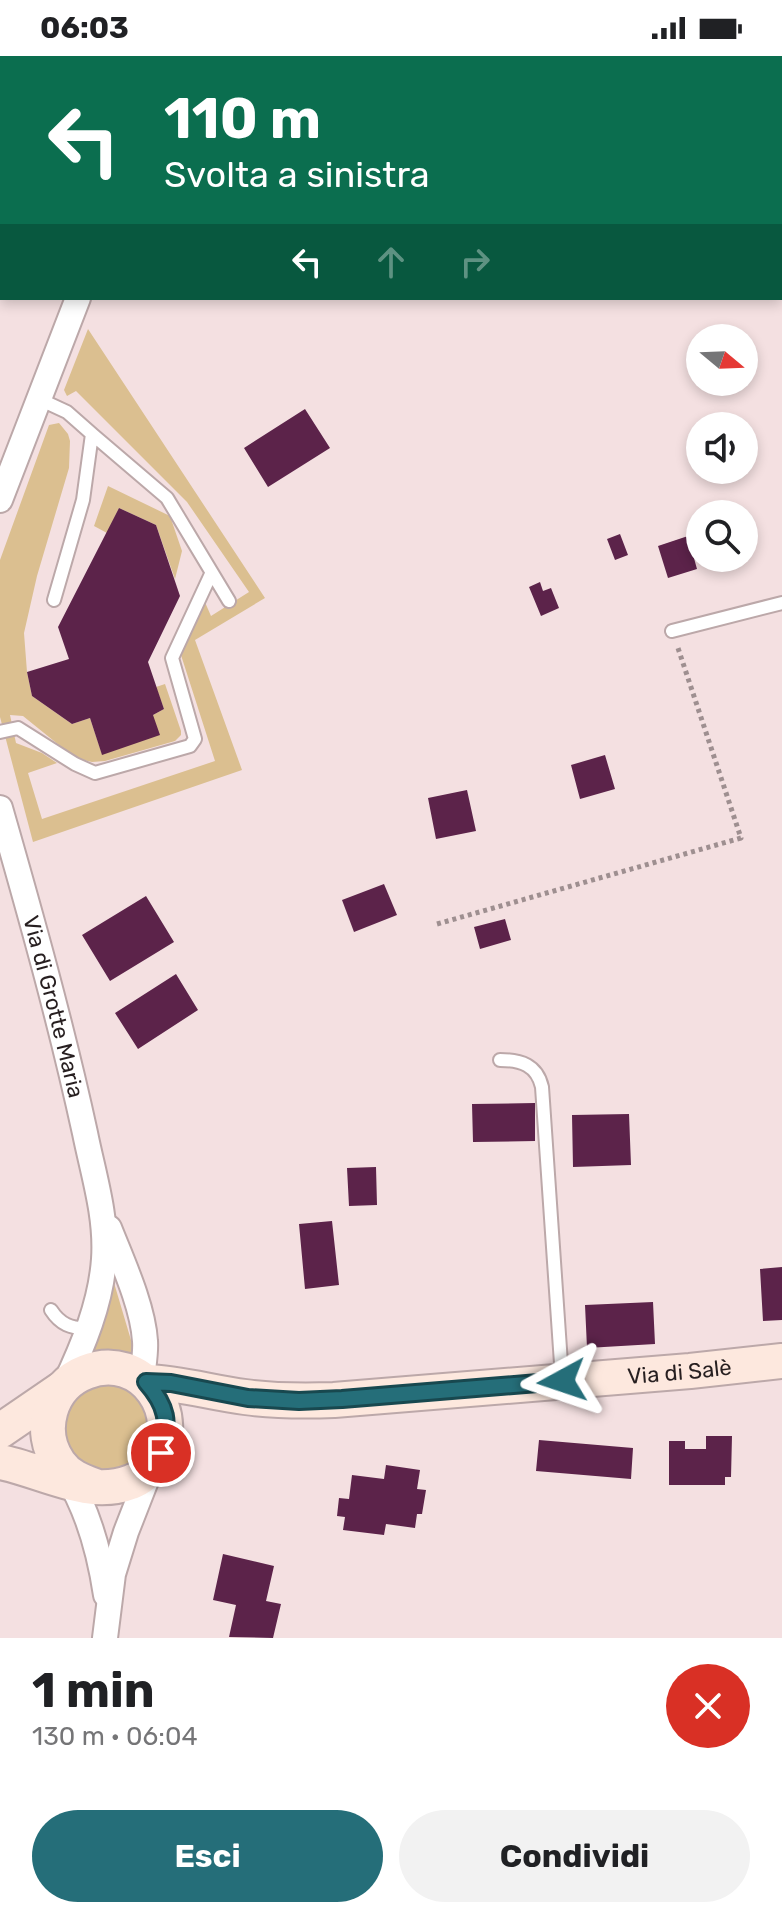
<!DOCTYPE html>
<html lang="it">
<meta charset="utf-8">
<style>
:root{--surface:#fff;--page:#f2f2f2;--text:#202124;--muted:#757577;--accent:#256e79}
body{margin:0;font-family:Rubik,sans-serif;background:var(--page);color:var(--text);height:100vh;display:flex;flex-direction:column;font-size:30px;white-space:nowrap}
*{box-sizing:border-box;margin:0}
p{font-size:26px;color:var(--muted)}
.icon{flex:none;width:44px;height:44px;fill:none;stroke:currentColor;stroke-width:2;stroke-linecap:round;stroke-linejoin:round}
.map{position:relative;height:1582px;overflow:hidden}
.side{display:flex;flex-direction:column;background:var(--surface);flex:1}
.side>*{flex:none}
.banner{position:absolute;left:0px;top:0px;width:782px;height:244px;box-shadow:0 4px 12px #0003;background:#0b6e4f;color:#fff;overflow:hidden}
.needle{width:52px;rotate:109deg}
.buttons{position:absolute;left:686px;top:268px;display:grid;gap:16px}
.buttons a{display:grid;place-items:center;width:72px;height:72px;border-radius:50%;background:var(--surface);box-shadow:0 4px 12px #0003;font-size:40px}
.pin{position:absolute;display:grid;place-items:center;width:68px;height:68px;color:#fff;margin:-34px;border:4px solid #fff;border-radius:50%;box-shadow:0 2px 8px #0007}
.me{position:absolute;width:88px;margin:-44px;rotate:265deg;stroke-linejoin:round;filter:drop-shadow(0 0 6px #0008)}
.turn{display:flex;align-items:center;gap:28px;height:168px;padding:0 32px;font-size:36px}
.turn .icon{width:104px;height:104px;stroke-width:2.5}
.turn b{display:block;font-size:56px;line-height:68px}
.lanes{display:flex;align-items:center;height:76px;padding:0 32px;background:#0003;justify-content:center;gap:40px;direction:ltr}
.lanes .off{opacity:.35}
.round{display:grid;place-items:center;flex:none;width:84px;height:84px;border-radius:42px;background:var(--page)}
.overview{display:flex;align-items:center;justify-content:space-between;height:136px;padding:0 32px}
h1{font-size:48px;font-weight:700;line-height:60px}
.button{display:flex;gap:16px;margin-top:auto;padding:16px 32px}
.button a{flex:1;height:92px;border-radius:48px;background:var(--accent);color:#fff;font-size:32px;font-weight:700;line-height:92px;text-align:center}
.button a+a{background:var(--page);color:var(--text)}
.status{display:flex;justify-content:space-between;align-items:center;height:56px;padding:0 40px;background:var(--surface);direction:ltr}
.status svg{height:22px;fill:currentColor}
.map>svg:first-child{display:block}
.green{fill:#dbbf90}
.building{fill:#5c234a}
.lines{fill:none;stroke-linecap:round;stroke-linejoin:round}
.lane-casing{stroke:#bca8a9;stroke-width:16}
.street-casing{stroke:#bca8a9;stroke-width:28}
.secondary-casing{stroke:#bca8a9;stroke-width:38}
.path{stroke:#9e8f90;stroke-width:5;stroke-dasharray:4 4;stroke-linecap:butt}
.lane{stroke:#fff;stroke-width:12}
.street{stroke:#fff;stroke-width:24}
.secondary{stroke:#fde8de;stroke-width:34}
.route-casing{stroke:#18484f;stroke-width:20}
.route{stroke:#256e79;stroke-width:14}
.labels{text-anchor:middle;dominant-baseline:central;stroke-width:8;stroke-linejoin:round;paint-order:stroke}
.street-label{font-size:22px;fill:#271f20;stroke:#ffeeef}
</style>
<div class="status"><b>06:03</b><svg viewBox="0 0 49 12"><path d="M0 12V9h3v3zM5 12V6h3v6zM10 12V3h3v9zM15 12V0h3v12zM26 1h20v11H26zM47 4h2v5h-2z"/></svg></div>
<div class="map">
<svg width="782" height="1582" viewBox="0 0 782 1582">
<rect width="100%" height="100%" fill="#f4e0e1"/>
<!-- green -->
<path class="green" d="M88,273L265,542L195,584L242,714L33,786L0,661V504L49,369L59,367L68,378L70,385L69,412L37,520L24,577L27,616L32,640L72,668L90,662L102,698L153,659L164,653L156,631L165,628L181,675V679L175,685L105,705L92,706L75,702L23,660L10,659L16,687L42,697L57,707L28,717L42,763L215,705L180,596L204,544L211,560L249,536L187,446L76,335L67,340L64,334Z
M108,430L170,460L182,495L175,523L156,469L119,452L107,477L94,470Z
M112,1220L136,1301L86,1302Z
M118,1328L131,1334L149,1357L150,1386L131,1410L116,1416L86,1414L64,1391L62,1361L68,1347L89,1329Z"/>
<!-- building -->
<path class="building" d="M305,353L330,392L268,431L244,392Z
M119,452L156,469L180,540L148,606L164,653L153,659L160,679L102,699L90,662L72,668L32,640L27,616L69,603L58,571Z
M697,477L700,493L692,495L697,513L668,522L658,490Z
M620,478L628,499L615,504L607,483Z
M540,526L543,535L551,532L559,552L541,560L529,531Z
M605,699L615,733L580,743L571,709Z
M467,734L476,775L436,783L428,742Z
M384,828L397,859L354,876L342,844Z
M146,840L174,886L110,925L82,879Z
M505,863L511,884L480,893L474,871Z
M176,918L198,954L138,993L115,957Z
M535,1047V1085L473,1086L472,1048Z
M629,1058L631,1109L573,1111L572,1059Z
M376,1111L377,1149L349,1150L347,1112Z
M332,1165L339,1229L305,1233L299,1168Z
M782,1211V1264L763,1265L760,1213Z
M653,1246L655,1288L587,1292L585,1249Z
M706,1380H732L731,1421H725V1429H669V1385H685V1393H706Z
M539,1384L633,1392L631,1423L536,1415Z
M386,1409L420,1414L417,1433L426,1434L422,1458H417L415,1472L386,1468L384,1479L343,1474L345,1461L337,1460L339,1442L349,1443L352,1419L384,1423Z
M223,1498L274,1510L266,1545L281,1548L273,1582L229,1581L236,1549L213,1544Z"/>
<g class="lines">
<!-- lane casing -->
<g class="lane-casing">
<path id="lane" d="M0,19L2,20
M39,343L67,356L92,378L83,444L54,544
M92,378L167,442L229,545
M672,575L782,547
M0,676L18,672L75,708L95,717L190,690L195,683L172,602L211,518
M500,1004C521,1004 537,1009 542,1031L562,1322
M51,1254C60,1268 71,1273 88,1272"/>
</g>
<!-- street casing -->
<g class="street-casing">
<g id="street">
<path d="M170,2L171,0"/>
<path d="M0,444L78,242"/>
<path id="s1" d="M0,752C31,860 61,967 85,1077C93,1117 107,1160 104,1203C101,1247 83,1290 64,1330"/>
<path d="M109,1172C122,1205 143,1250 145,1285C146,1297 143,1311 142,1323"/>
<path d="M66,1419C88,1454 100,1499 106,1539"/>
<path d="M105,1582L113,1518L126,1476L151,1412"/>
</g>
</g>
<!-- secondary casing -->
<g class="secondary-casing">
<g id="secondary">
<path id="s2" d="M146,1326C181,1327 212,1337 245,1341C274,1345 304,1345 334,1344L690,1315L782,1305"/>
<path d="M0,1375L60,1334"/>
<path d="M0,1406C42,1414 88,1443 131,1426C140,1423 149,1415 154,1407C187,1359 142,1294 86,1316C49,1330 37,1376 59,1407C68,1420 81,1425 95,1430"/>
</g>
</g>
<!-- path -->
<path class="path" d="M437,868L741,782L677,589"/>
<!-- lane -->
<use href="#lane" class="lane"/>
<!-- street -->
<use href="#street" class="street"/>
<!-- secondary -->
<use href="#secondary" class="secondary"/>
</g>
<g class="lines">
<!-- route casing -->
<g class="route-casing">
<path id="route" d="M161,1397C170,1366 167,1350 146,1326L171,1327L248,1342L299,1345L342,1343L562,1325"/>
</g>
<!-- route -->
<use href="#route" class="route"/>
</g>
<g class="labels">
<!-- street labels -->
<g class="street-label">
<text stroke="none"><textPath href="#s1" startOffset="206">Via di Grotte Maria</textPath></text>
<text stroke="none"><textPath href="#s2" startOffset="536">Via di Salè</textPath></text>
</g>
</g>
</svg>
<div class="buttons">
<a><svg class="needle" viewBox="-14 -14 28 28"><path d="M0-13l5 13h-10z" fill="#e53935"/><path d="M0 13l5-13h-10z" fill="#757577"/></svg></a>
<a><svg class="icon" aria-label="sound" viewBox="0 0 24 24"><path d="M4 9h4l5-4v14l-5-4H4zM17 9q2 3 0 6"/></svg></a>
<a><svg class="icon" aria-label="search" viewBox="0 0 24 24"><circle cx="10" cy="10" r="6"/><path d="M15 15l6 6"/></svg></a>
</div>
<div class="pin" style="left:161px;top:1397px;background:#d93025"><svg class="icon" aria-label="arrive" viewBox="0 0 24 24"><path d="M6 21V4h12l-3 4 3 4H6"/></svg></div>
<svg class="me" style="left:562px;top:1325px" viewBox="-20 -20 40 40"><path d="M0-17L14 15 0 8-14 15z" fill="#256e79" stroke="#fff" stroke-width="4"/></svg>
<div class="banner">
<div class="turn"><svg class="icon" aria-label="left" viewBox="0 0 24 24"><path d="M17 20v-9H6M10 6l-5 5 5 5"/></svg><div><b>110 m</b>Svolta a sinistra</div></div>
<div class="lanes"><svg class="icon" aria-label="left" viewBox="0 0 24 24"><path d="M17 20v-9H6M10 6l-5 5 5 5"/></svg><svg class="icon off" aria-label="ahead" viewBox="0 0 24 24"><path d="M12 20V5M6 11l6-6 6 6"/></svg><svg class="icon off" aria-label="right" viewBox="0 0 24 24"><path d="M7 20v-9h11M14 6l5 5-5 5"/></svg></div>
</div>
</div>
<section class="side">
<div class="overview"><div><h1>1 min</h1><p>130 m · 06:04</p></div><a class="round" style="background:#d93025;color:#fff"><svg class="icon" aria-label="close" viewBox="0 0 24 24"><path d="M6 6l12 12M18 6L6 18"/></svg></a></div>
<div class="button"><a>Esci</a><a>Condividi</a></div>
</section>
